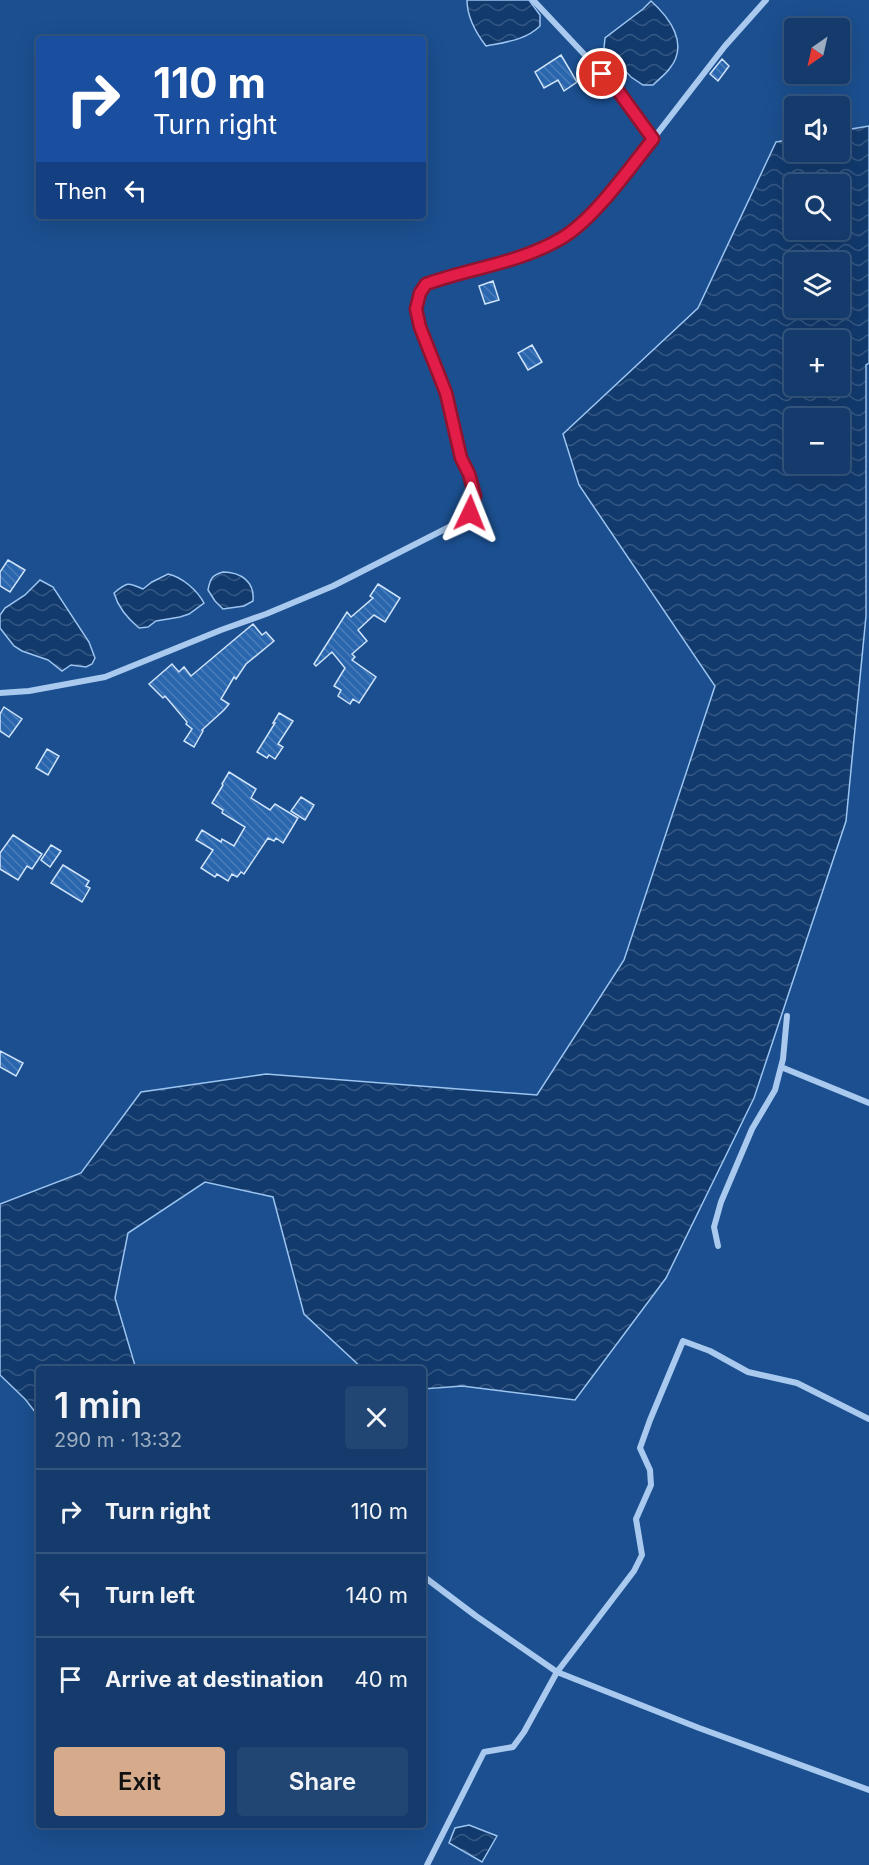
<!DOCTYPE html>
<meta charset="utf-8">
<style>
:root{--surface:#143b6b;--page:#214673;--text:#f1f3f6;--muted:#9dadc1;--line:#33557e;--accent:#d6ab8b}
body{margin:0;font-family:Inter,sans-serif;background:var(--page);color:var(--text);height:100vh;display:flex;flex-direction:column;font-size:22px;white-space:nowrap}
*{box-sizing:border-box;margin:0}
p{font-size:20px;color:var(--muted)}
.icon{flex:none;width:33px;height:33px;fill:none;stroke:currentColor;stroke-width:2;stroke-linecap:round;stroke-linejoin:round}
.map{position:relative;flex:1;overflow:hidden}
.drawer{position:absolute;left:36px;top:1366px;width:390px;height:462px;display:flex;flex-direction:column;background:var(--surface);border-radius:6px;box-shadow:0 6px 24px #0002,0 0 0 2px var(--line)}
.drawer>*{flex:none}
.banner{position:absolute;left:36px;top:36px;width:390px;height:183px;border-radius:6px;box-shadow:0 6px 24px #0002,0 0 0 2px var(--line);background:#1a4fa0;color:#fff;overflow:hidden}
.needle{width:39px;rotate:214deg}
.tools{position:absolute;left:784px;top:18px;display:grid;gap:12px}
.tools a{display:grid;place-items:center;width:66px;height:66px;border-radius:6px;background:var(--surface);box-shadow:0 6px 24px #0002,0 0 0 2px var(--line);font-size:30px}
.pin{position:absolute;display:grid;place-items:center;width:51px;height:51px;color:#fff;margin:-26px;border:3px solid #fff;border-radius:50%;box-shadow:0 2px 6px #0007}
.me{position:absolute;width:66px;margin:-33px;rotate:2deg;stroke-linejoin:round;filter:drop-shadow(0 0 4px #0008)}
.turn{display:flex;align-items:center;gap:21px;height:126px;padding:0 18px;font-size:27px}
.turn .icon{width:78px;height:78px;stroke-width:2.5}
.turn b{display:block;font-size:42px;line-height:51px}
.then{display:flex;align-items:center;height:57px;padding:0 18px;background:#0003;gap:12px;font-size:22px}
.round{display:grid;place-items:center;flex:none;width:63px;height:63px;border-radius:6px;background:var(--page)}
.summary{display:flex;align-items:center;justify-content:space-between;height:102px;padding:0 18px}
h1{font-size:36px;font-weight:600;line-height:45px}
.action{display:flex;gap:12px;margin-top:auto;padding:12px 18px}
.action a{flex:1;height:69px;border-radius:6px;background:var(--accent);color:#111;font-size:24px;font-weight:600;line-height:69px;text-align:center}
.action a+a{background:var(--page);color:var(--text)}
ul{padding:0;list-style:none}
li{display:flex;align-items:center;gap:18px;height:84px;padding:0 18px;border-top:2px solid var(--line)}
li div{flex:1}
li b{display:block;font-size:22px}
li em{font-style:normal}
.map>svg:first-child{display:block}
.water{fill:url(#water-waves);stroke:#9cc4f0;stroke-width:1.5;fill-rule:evenodd}
.building{fill:url(#building-back-hatch);stroke:#cfe3fa;stroke-width:1.5}
.lines{fill:none;stroke-linecap:round;stroke-linejoin:round}
.minor{stroke:#a9c9ee;stroke-width:6}
.route-casing{stroke:#92132f;stroke-width:15}
.route{stroke:#e11d48;stroke-width:10}
</style>
<div class="map">
<svg width="869" height="1865" viewBox="0 0 869 1865">
<defs>
<pattern id="water-waves" width="16" height="10" patternUnits="userSpaceOnUse" patternTransform="scale(1.5)"><rect width="16" height="10" fill="#123a6d"/><path d="M0 5q4-4 8 0t8 0" fill="none" stroke="#365883"/></pattern>
<pattern id="building-back-hatch" width="6" height="6" patternUnits="userSpaceOnUse" patternTransform="scale(1.5)"><rect width="6" height="6" fill="#2a66ad"/><path d="M-1 5l2 2M0 0l6 6M5-1l2 2" fill="none" stroke="#4a7db9"/></pattern>
</defs>
<rect width="100%" height="100%" fill="#1b4f8f"/>
<!-- water -->
<path class="water" d="M467,0H529L540,15V26C526,40 506,42 486,46C476,33 467,17 467,0Z
M651,1C670,18 689,44 670,68C666,74 659,79 653,85H643L631,77L604,48L605,38L643,9Z
M869,126V363L866,365V616L846,821L754,1098L666,1278L575,1400L462,1386L423,1389V1370L363,1369L304,1314L273,1197L205,1182L128,1233L115,1298L136,1369L39,1370V1417L25,1399L0,1375V1204L81,1173L141,1092L266,1074L537,1095L624,960L715,686L579,485L563,434L698,308L776,142L795,139V152H840V131ZM840,184V230H795V184ZM840,262V308H795V262ZM840,340V386H795V340ZM795,418H840V464H795Z
M223,572C241,572 255,582 253,601L244,606L223,609L215,601L208,590C210,579 212,575 223,572Z
M168,574C182,577 197,590 204,603L189,614L180,617L156,621L148,627L139,628C127,618 118,607 114,593C127,582 128,582 143,589L152,582Z
M40,580L53,587L89,642L95,658L92,664L86,667L71,665L62,671L48,660L22,651L14,646L0,628V615L5,608L25,595Z
M469,1825L497,1836L482,1862L449,1843L455,1828Z"/>
<!-- building -->
<path class="building" d="M561,55L577,82L564,91L558,80L544,88L535,72Z
M722,59L729,66L718,81L710,74Z
M493,281L499,300L485,304L479,286Z
M532,345L542,362L528,370L518,353Z
M8,560L25,570L10,592L0,586V572Z
M378,584L400,598L385,622L374,615L358,630L367,641L352,654L355,657L352,660L376,677L359,703L353,699L350,704L338,696L341,690L334,686L345,668L332,652L316,666L314,664L347,612L351,617L373,598L370,596Z
M253,624L262,635L266,632L274,641L246,664L236,679L234,677L221,699L229,704L224,710L202,730L203,731L194,747L184,741L192,729L186,724L187,722L165,696L163,698L149,684L172,664L179,672L184,667L191,676Z
M4,707L22,719L9,737L0,731V714Z
M279,713L293,721L278,744L283,747L275,759L269,755L267,758L257,752L275,723H273Z
M47,749L59,756L48,775L36,768Z
M229,772L256,789L251,798L270,810L275,804L298,818L283,843L276,838L274,841L268,838L244,874L241,872L237,877L232,874L228,881L217,874L215,877L201,868L213,850L196,840L202,830L221,842L222,839L234,846L245,827L222,813L223,810L212,803L223,785L222,784Z
M301,797L314,805L305,820L291,811Z
M13,835L42,854L32,869L27,866L18,880L0,869V853Z
M51,845L61,851L50,867L41,860Z
M63,865L89,881L86,886L90,888L82,902L51,883Z
M0,1051L23,1063L16,1076L0,1067Z"/>
<g class="lines">
<!-- minor -->
<path class="minor" d="M533,0L616,88L653,139L725,46L766,0
M0,693L29,691L105,677L221,630L266,614L333,586L455,524L470,513L475,496L469,474L461,458L446,393L420,327L416,309L420,293L426,284L507,261L544,248L565,237L595,210L653,139
M781,1067L869,1103
M718,1246L714,1227L721,1202L752,1129L775,1090L783,1059L787,1016
M869,1419L797,1383L748,1372L710,1351L683,1341L650,1420L640,1448L650,1470L651,1485L636,1519L642,1555L634,1571L557,1672L699,1728L869,1790
M423,1576L476,1616L557,1672L524,1732L513,1747L484,1752L427,1865"/>
</g>
<g class="lines">
<!-- route casing -->
<g class="route-casing">
<path id="route" d="M470,513L475,496L469,474L461,458L446,393L420,327L416,309L420,293L426,284C471,268 520,263 562,238C594,219 629,169 653,139L616,88L602,74"/>
</g>
<!-- route -->
<use href="#route" class="route"/>
</g>
</svg>
<div class="tools">
<a><svg class="needle" viewBox="-14 -14 28 28"><path d="M0-13l5 13h-10z" fill="#e53935"/><path d="M0 13l5-13h-10z" fill="#9dadc1"/></svg></a>
<a><svg class="icon" aria-label="sound" viewBox="0 0 24 24"><path d="M4 9h4l5-4v14l-5-4H4zM17 9q2 3 0 6"/></svg></a>
<a><svg class="icon" aria-label="search" viewBox="0 0 24 24"><circle cx="10" cy="10" r="6"/><path d="M15 15l6 6"/></svg></a>
<a><svg class="icon" aria-label="layers" viewBox="0 0 24 24"><path d="M12 4l9 5-9 5-9-5zM3 14l9 5 9-5"/></svg></a>
<a>+</a>
<a>−</a>
</div>
<div class="pin" style="left:602px;top:74px;background:#d93025"><svg class="icon" aria-label="arrive" viewBox="0 0 24 24"><path d="M6 21V4h12l-3 4 3 4H6"/></svg></div>
<svg class="me" style="left:470px;top:513px" viewBox="-20 -20 40 40"><path d="M0-17L14 15 0 8-14 15z" fill="#e11d48" stroke="#fff" stroke-width="4"/></svg>
<div class="banner">
<div class="turn"><svg class="icon" aria-label="right" viewBox="0 0 24 24"><path d="M7 20v-9h11M14 6l5 5-5 5"/></svg><div><b>110 m</b>Turn right</div></div>
<div class="then">Then<svg class="icon" aria-label="left" viewBox="0 0 24 24"><path d="M17 20v-9H6M10 6l-5 5 5 5"/></svg></div>
</div>
<section class="drawer">
<div class="summary"><div><h1>1 min</h1><p>290 m · 13:32</p></div><a class="round"><svg class="icon" aria-label="close" viewBox="0 0 24 24"><path d="M6 6l12 12M18 6L6 18"/></svg></a></div>
<ul>
<li><svg class="icon" aria-label="right" viewBox="0 0 24 24"><path d="M7 20v-9h11M14 6l5 5-5 5"/></svg><div><b>Turn right</b></div><em>110 m</em></li>
<li><svg class="icon" aria-label="left" viewBox="0 0 24 24"><path d="M17 20v-9H6M10 6l-5 5 5 5"/></svg><div><b>Turn left</b></div><em>140 m</em></li>
<li><svg class="icon" aria-label="arrive" viewBox="0 0 24 24"><path d="M6 21V4h12l-3 4 3 4H6"/></svg><div><b>Arrive at destination</b></div><em>40 m</em></li>
</ul>
<div class="action"><a>Exit</a><a>Share</a></div>
</section>
</div>
